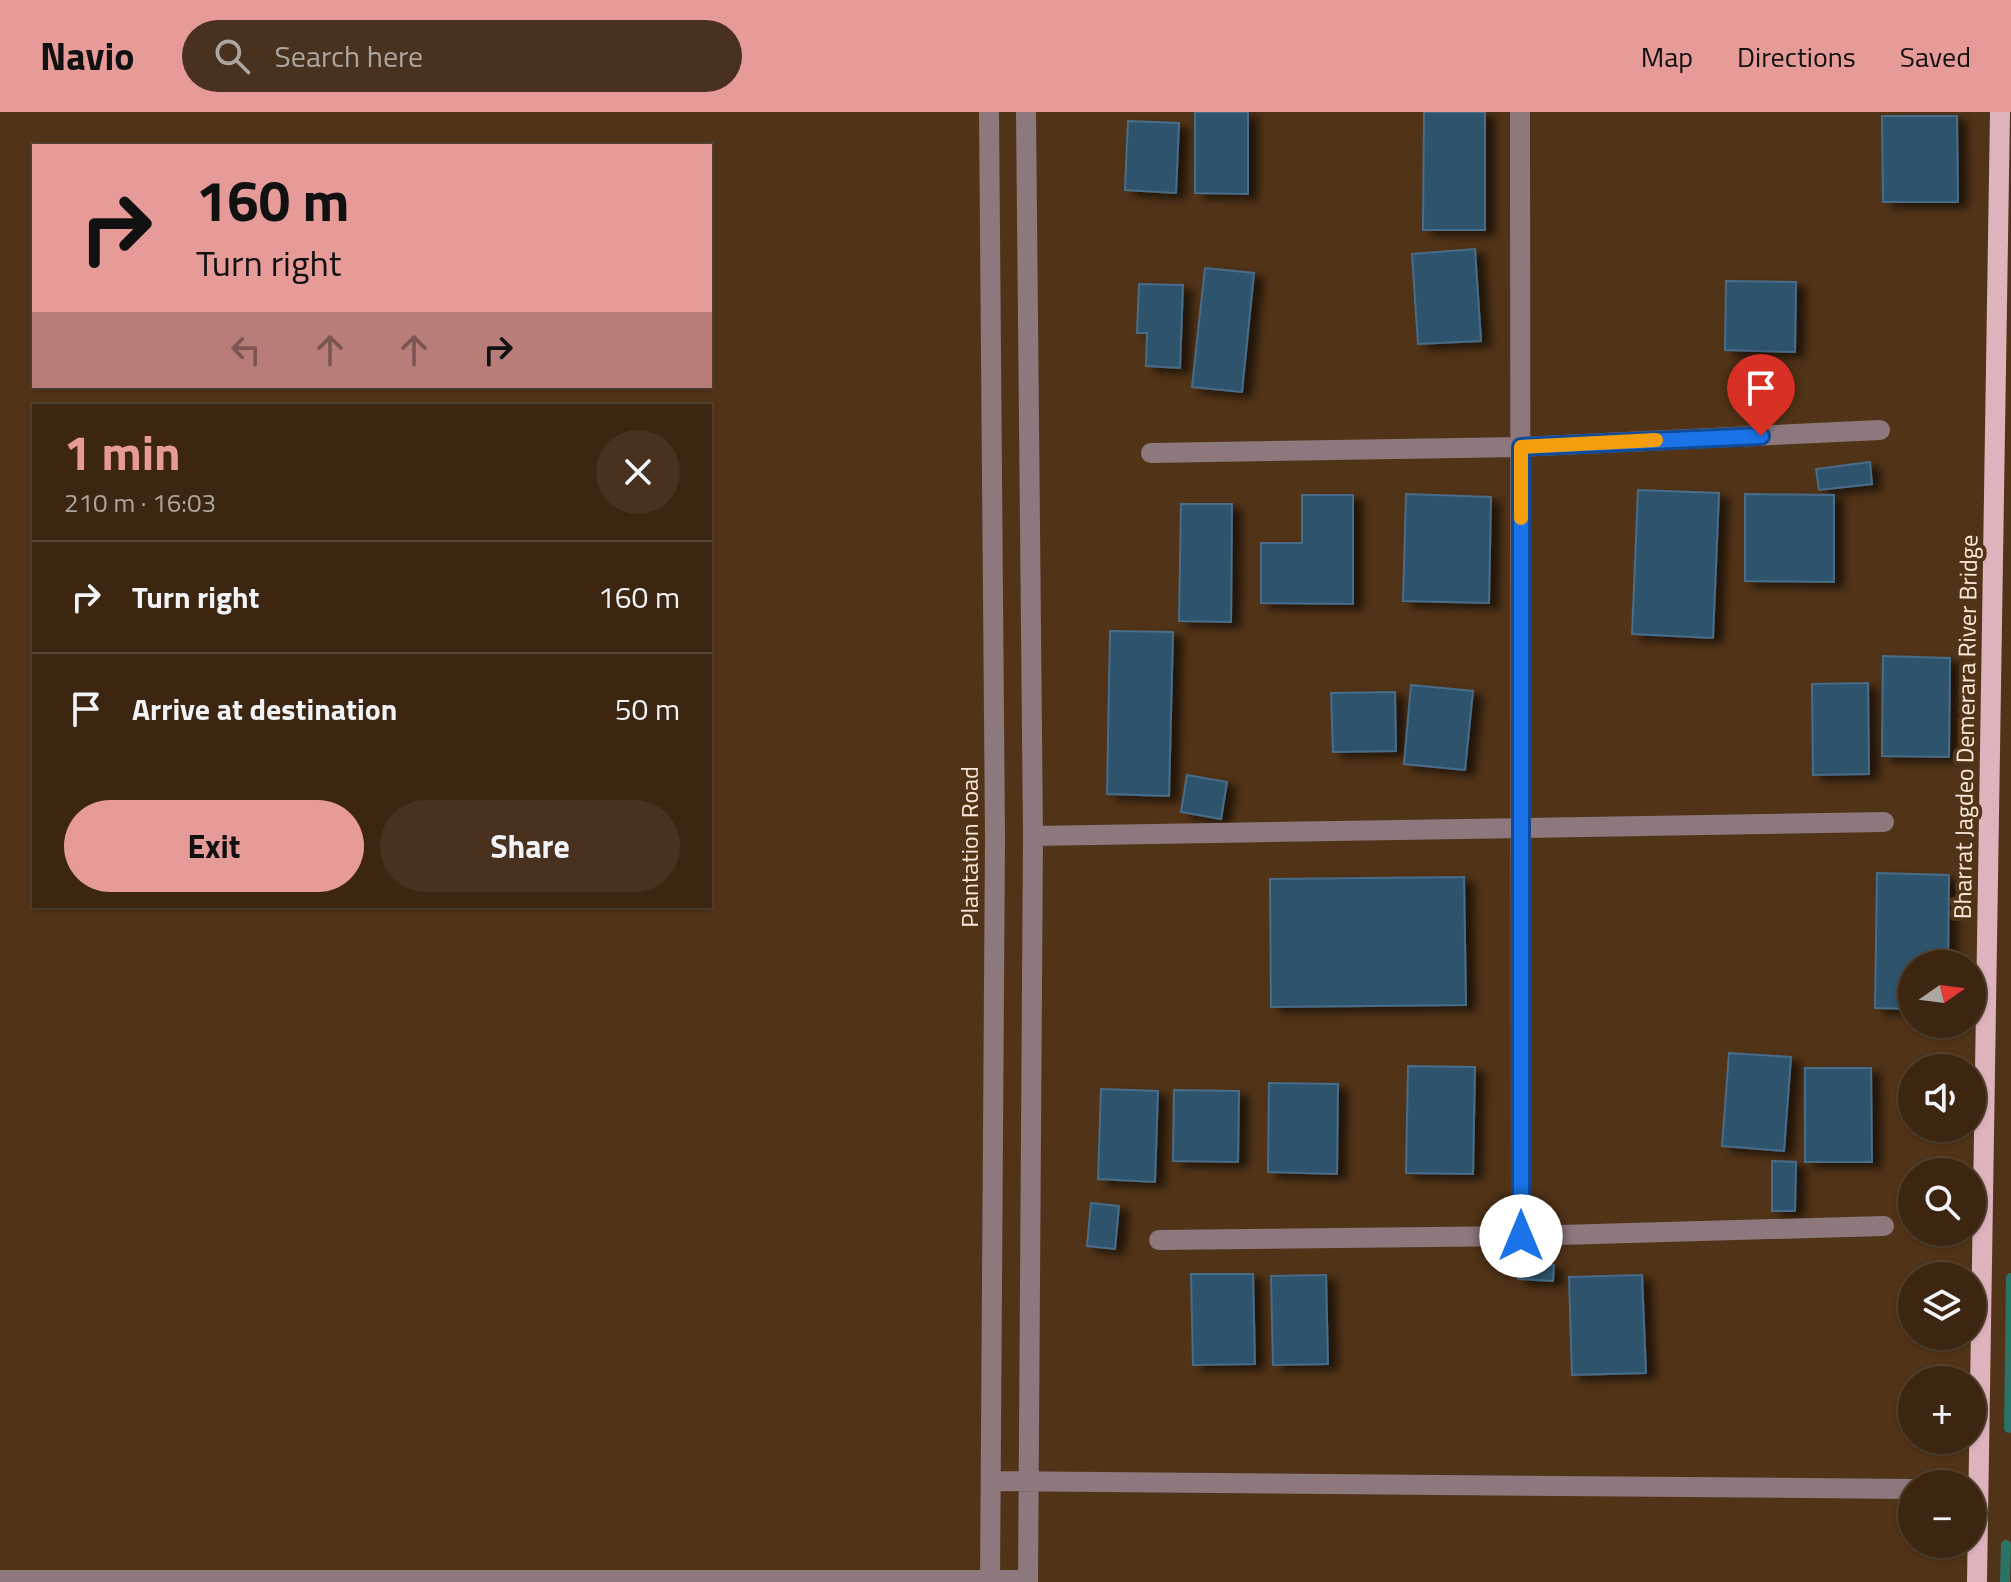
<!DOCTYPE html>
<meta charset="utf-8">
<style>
:root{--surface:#3d2611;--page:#48321f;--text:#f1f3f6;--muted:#ada59f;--line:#564331;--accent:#e69b98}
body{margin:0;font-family:"Titillium Web",sans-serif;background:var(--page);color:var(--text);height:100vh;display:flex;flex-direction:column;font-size:30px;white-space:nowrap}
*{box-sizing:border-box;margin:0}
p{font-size:26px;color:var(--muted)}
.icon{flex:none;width:44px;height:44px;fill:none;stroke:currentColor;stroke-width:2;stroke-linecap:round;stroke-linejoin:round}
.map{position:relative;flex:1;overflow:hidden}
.side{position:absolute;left:32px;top:292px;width:680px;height:504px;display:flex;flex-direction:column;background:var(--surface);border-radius:0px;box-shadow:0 2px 6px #0004,0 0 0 2px var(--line)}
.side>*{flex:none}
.banner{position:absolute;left:32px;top:32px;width:680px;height:244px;border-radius:0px;box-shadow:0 2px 6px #0004,0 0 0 2px var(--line);background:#e69b98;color:#111;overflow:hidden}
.needle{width:52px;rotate:76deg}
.fabs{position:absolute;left:1898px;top:838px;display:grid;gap:16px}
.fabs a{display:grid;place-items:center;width:88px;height:88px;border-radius:50%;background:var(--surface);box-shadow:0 2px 6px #0004,0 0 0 2px var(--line);font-size:40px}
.pin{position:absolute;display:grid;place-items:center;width:68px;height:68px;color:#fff;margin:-82px -34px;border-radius:50% 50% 50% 0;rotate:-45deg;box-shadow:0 0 8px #0007}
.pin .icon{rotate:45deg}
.me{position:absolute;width:88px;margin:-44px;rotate:0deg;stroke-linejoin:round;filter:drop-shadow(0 0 6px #0008)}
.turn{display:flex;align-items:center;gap:28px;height:168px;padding:0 32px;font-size:36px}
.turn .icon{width:104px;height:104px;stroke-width:2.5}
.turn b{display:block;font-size:56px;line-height:68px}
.lanes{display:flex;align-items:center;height:76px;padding:0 32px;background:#0003;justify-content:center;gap:40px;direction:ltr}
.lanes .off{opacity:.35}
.round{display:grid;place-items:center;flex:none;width:84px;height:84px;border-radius:42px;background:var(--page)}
.summary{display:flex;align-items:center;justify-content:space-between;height:136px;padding:0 32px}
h1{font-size:48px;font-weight:700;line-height:60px;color:var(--accent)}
.cta{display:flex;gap:16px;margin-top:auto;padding:16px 32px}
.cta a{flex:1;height:92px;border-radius:48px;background:var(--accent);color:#111;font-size:32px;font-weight:700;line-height:92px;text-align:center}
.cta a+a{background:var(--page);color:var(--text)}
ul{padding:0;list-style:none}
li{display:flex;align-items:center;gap:24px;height:112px;padding:0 32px;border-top:2px solid var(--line)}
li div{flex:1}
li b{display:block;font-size:30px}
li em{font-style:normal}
header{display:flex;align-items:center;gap:48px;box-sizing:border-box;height:112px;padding:0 40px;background:var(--accent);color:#111}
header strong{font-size:38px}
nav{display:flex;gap:44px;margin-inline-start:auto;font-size:28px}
.search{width:560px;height:72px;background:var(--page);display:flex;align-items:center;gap:20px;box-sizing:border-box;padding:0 28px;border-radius:44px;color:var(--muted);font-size:30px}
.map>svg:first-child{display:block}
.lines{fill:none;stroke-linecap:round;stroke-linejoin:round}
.stream{stroke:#2b7267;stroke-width:10}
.building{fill:#2e526c;stroke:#486c88;stroke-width:2;filter:url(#shadow)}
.minor{stroke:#8d787d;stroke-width:20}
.major{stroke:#deb3be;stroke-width:20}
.route-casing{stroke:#114b97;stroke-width:20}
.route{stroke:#1a73e8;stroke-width:14}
.slow{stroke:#f59e0b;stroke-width:14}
.labels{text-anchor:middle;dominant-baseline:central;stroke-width:8;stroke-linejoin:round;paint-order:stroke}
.street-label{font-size:24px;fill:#fce9d9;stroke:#513317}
</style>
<header>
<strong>Navio</strong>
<div class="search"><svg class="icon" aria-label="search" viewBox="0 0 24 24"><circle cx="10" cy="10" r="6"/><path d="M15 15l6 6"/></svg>Search here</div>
<nav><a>Map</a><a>Directions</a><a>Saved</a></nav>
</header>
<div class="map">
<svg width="2011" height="1470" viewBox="0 0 2011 1470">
<defs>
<filter id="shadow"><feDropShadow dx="9" dy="5" stdDeviation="4" flood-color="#0009"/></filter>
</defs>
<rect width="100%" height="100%" fill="#513317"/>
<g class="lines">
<!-- stream -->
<path class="stream" d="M2009,1316L2011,1166
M2005,1470L2006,1433"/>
</g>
<!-- building -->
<path class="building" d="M1195,0H1248V82L1195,81Z
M1424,0H1485V118H1423Z
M1882,4H1957L1958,90H1883Z
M1128,9L1179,11L1176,81L1125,78Z
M1475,137L1481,229L1418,232L1412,142Z
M1205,156L1254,161L1242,280L1192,275Z
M1726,169L1796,170L1795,240L1725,238Z
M1139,172L1183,173L1180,256L1146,254L1147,221H1137Z
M1870,350L1872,372L1819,378L1816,357Z
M1638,378L1719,381L1713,526L1632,522Z
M1406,382L1491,385L1489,491L1403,489Z
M1745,382L1834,383V470L1745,469Z
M1302,383H1353V492L1261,491V431H1302Z
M1181,392H1232L1231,510L1179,509Z
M1110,519L1173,520L1169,684L1107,682Z
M1883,544L1950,546L1949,645L1882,644Z
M1868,571L1869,662L1813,663L1812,572Z
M1411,573L1473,579L1465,658L1404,652Z
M1395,580L1396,639L1333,640L1331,581Z
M1187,663L1227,670L1221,707L1181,700Z
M1877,761L1949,763L1948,852H1912V897L1875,896Z
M1464,765L1466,893L1271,895L1270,767Z
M1729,941L1791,945L1784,1039L1722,1034Z
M1408,954L1475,955L1473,1062L1406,1061Z
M1805,956H1871L1872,1050H1805Z
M1269,971L1338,972L1337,1062L1268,1060Z
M1101,977L1158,979L1155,1070L1098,1067Z
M1174,978L1239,979L1238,1050L1173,1049Z
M1772,1049L1796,1050L1795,1099H1772Z
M1091,1091L1119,1094L1115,1137L1087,1134Z
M1518,1151L1554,1153L1553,1169L1518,1167Z
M1191,1162H1253L1255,1252L1193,1253Z
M1326,1163L1328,1252L1273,1253L1271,1164Z
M1642,1163L1646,1261L1572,1263L1569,1165Z"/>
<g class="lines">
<!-- minor -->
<path class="minor" d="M989,0L995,725L990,1470
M1026,0L1033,724L1028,1470
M1520,0L1521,1124
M1151,341L1521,335L1880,318
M1033,724L1884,710
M1159,1128L1521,1124L1884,1114
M991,1369L1912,1377
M0,1468H1028"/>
<!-- major -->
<path class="major" d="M1977,1470L2000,0"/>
</g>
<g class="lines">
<!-- route casing -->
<g class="route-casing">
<path id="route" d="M1521,1124V335L1761,324"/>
</g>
<!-- route -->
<use href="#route" class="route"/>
<!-- slow -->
<path class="slow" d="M1521,406V335L1656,328"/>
</g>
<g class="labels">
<!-- street labels -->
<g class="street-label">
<text transform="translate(1965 615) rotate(-89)">Bharrat Jagdeo Demerara River Bridge</text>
<text transform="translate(969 735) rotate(-90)">Plantation Road</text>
</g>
</g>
</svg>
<div class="fabs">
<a><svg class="needle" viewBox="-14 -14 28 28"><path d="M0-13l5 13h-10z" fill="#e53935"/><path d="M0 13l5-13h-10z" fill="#ada59f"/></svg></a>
<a><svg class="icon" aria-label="sound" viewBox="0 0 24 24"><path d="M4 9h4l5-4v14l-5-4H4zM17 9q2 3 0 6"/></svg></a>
<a><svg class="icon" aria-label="search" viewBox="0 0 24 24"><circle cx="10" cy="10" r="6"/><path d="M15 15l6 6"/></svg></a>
<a><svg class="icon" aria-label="layers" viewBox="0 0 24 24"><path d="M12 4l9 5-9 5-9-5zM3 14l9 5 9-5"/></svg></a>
<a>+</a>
<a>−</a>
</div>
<div class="pin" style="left:1761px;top:324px;background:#d93025"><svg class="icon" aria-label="arrive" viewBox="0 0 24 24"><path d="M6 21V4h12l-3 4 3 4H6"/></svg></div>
<svg class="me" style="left:1521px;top:1124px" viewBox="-20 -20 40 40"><circle r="19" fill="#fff"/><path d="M0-13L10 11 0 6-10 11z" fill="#1a73e8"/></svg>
<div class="banner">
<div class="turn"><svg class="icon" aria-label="right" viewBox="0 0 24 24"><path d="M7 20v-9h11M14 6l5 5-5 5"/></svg><div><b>160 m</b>Turn right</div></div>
<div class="lanes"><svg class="icon off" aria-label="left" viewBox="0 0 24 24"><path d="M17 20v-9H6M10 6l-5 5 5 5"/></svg><svg class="icon off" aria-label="ahead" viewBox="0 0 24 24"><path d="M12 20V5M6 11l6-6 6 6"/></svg><svg class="icon off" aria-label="ahead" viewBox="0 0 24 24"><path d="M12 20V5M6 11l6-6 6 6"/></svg><svg class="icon" aria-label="right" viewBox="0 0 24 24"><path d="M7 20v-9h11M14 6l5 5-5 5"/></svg></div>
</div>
<section class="side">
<div class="summary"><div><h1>1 min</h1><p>210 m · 16:03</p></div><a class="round"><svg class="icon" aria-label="close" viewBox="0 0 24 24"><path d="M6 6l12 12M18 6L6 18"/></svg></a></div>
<ul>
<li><svg class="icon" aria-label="right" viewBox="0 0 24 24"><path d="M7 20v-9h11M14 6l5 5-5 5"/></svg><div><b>Turn right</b></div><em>160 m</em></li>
<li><svg class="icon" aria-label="arrive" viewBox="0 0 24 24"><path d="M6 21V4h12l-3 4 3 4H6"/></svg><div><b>Arrive at destination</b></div><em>50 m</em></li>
</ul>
<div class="cta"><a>Exit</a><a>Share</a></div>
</section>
</div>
